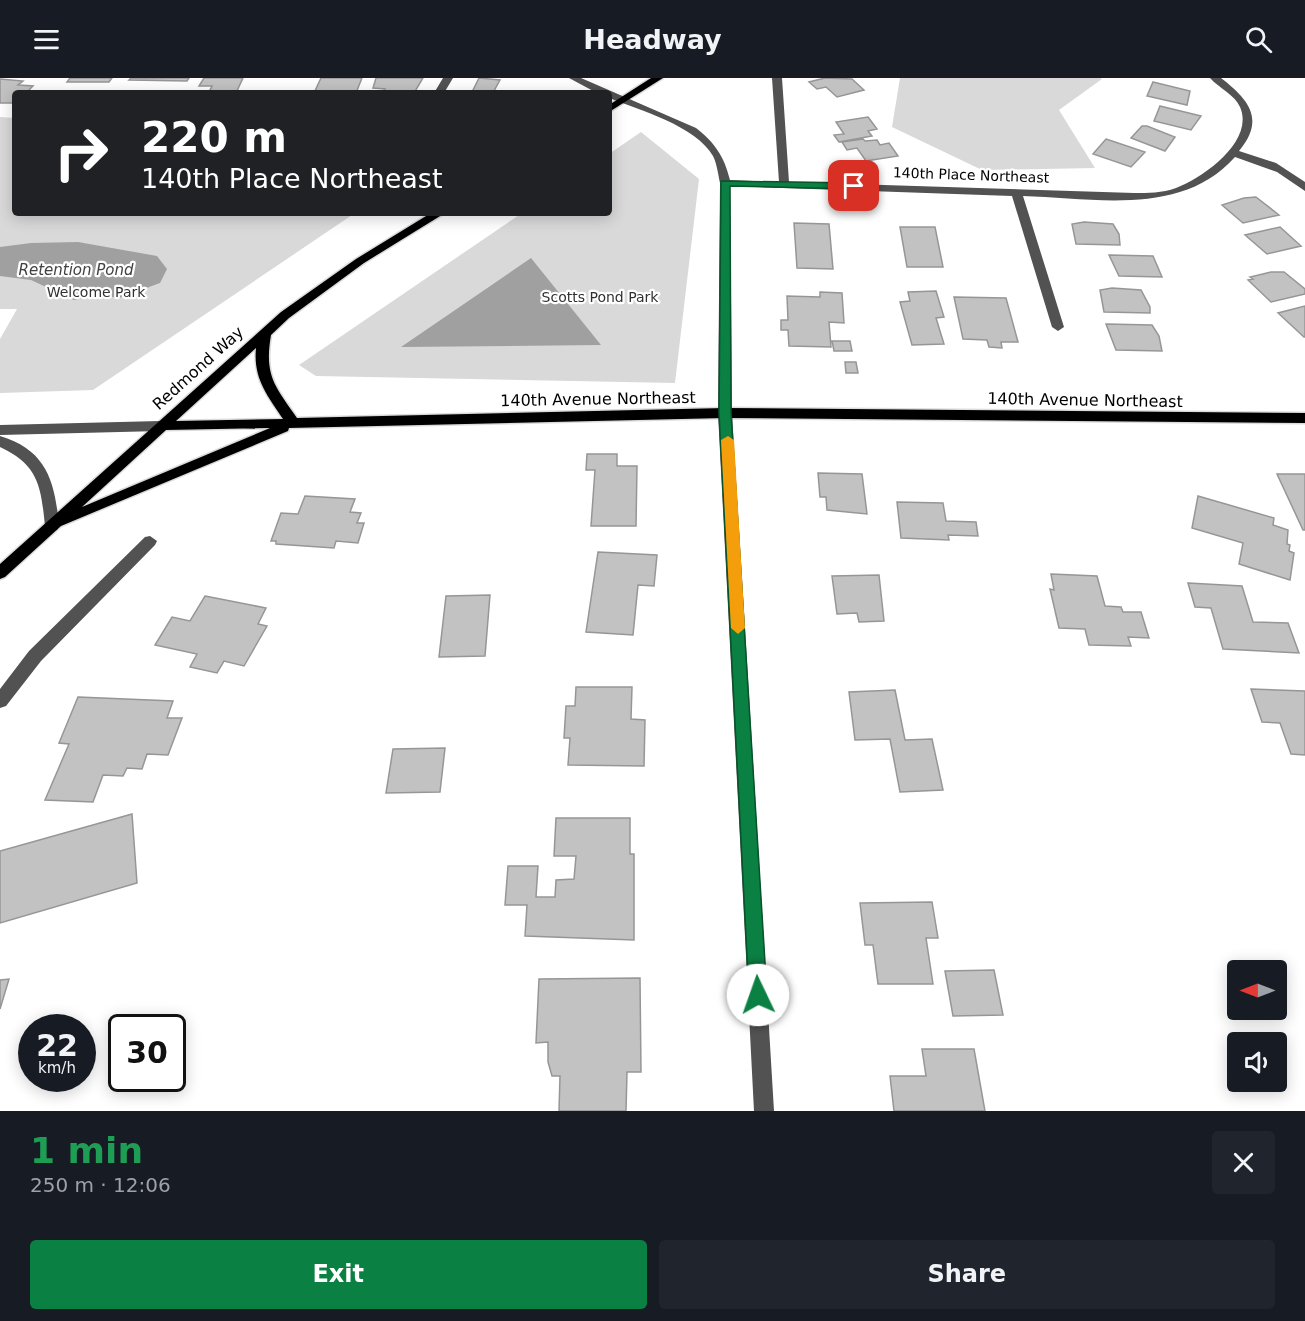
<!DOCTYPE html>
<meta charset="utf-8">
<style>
:root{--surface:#171b24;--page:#20242c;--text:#f1f3f6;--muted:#9ea1a6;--accent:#0b8043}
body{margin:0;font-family:"DejaVu Sans",sans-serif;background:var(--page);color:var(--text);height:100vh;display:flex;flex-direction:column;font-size:22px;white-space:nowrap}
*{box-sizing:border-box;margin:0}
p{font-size:20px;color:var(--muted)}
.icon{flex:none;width:33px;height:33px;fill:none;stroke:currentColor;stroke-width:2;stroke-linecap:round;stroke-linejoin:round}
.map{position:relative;height:1033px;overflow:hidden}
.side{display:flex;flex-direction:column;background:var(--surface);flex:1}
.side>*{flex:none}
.guide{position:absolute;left:12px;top:12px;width:600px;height:126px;border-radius:6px;box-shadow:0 3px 15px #0003;background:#202124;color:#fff;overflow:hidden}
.needle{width:39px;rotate:270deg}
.controls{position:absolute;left:1227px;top:882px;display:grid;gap:12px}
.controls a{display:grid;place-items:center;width:60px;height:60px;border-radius:6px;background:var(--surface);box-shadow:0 3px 15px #0003;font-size:30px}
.speed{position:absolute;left:18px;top:936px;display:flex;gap:12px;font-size:30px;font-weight:700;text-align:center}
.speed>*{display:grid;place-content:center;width:78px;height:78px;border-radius:50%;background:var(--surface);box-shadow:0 3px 15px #0003;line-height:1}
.speed small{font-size:15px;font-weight:400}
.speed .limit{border:3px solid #111;border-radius:9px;background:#fff;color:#111}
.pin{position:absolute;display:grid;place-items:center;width:51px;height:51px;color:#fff;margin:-26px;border-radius:12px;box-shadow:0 3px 9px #0006}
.me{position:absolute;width:66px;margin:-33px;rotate:357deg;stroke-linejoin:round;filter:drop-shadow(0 0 4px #0008)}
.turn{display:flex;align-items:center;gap:21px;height:126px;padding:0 30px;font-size:27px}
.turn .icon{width:78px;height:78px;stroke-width:2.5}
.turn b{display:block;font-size:42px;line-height:51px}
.round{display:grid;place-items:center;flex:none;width:63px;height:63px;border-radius:6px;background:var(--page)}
.head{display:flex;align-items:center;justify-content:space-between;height:102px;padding:0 30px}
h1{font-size:36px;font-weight:700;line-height:45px;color:#1e9e55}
.cta{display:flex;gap:12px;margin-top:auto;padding:12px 30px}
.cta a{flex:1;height:69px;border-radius:6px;background:var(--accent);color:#fff;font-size:24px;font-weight:700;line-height:69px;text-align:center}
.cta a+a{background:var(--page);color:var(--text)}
header{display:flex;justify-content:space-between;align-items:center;height:78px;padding:0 30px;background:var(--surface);font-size:27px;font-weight:700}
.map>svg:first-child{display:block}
.green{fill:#d9d9d9}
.water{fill:#a0a0a0}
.building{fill:#c2c2c2;stroke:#969696;stroke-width:1.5}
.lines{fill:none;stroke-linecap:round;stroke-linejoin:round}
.major-casing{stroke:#dbdbdb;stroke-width:3}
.minor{fill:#525252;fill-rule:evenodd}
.major{fill:#000;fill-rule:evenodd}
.route{fill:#0b8043;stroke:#07532c;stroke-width:1.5}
.slow{fill:#f59e0b}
.labels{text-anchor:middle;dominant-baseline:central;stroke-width:4.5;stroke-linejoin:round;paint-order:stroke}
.far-street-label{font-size:14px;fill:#000;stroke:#fff}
.far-park-label{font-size:14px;fill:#303030;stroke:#fff}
.far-water-label{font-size:15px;font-style:italic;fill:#414141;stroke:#fff}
.street-label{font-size:16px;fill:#000;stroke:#fff}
</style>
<header><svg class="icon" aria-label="menu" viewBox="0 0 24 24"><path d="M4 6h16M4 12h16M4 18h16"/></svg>Headway<svg class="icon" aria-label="search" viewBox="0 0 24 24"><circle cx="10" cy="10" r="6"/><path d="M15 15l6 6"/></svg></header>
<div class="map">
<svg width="1305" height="1033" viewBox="0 0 1305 1033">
<rect width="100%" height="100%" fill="#fff"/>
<!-- green -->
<path class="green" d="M900,0H1100L1102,1L1059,32L1095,90L982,92L892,49Z
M0,39L15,40V135H355L93,312L0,315V261L17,231H0Z
M641,54L699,101L675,305L316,298L299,287L522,135H609V76Z"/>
<!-- water -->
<path class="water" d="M78,164L157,178L167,191L160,205L119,220L99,217L74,222L31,202L0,198V169L31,165Z
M531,180L601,267L401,269Z"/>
<!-- building -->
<path class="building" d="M70,0H112L109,4H67Z
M131,0H189L187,3L129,2Z
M204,0H243L236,15L209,14L212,8H199Z
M321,0H362L356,15H314Z
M376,0H423L414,15H382L385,11L373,10Z
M479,0L500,2L494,13L507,15H464L472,14Z
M825,0L852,1L864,12L837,19L826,9L817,11L809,4Z
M0,1L23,3L18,7L33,8L26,15H15V25H0Z
M1153,4L1190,13L1187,27L1147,18Z
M1160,28L1201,38L1191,52L1154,43Z
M868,39L877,51L868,53L872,58L839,64L834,57L844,56L836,44Z
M1142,48H1147L1175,59L1165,73L1131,60Z
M863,61L865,63L877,62L880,67L889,65L898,78L866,83L857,70L847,72L842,64Z
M1106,61L1145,74L1131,89L1093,76Z
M1256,119L1279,137L1243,145L1222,127L1244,120Z
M1084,144L1113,146L1119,156L1120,167L1076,166L1072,146Z
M794,145L829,146L833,191L797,190Z
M900,149H935L943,189H907Z
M1280,149L1301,168L1267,176L1245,157Z
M1109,177L1153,178L1162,199L1119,198Z
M1271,194H1284L1305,211V216L1271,224L1248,202L1253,201L1250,199Z
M1112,210L1141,212L1150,229V235L1104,234L1100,212Z
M936,213L944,239L936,240L944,266L912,267L900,224L910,223L908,214Z
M820,214L842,215L844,245L829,244L831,269L789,268L788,252H781V242H788L787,218L820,219Z
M954,219L1006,220L1018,264H1001L1002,270L989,269L987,262L963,261Z
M1305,228V259H1304L1278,235Z
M1106,246L1152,247L1159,258L1162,273L1116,272Z
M832,263H850L852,273H834Z
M845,284H856L858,295H846Z
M587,376H617V388H637L636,448H591L595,392H586Z
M818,395L862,396L867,436L827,432L826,419H820Z
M1277,396H1305V452H1303Z
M305,418L355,421L350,434L361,435L357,445H364L358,465L336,463L334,470L276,466V463H271L281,435L298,436Z
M1198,418L1274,440L1273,447L1288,452L1287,466L1290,467L1289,473L1294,475L1290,502L1239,486L1243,465L1192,450Z
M897,424L943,425L946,443L976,444L978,458L948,457L949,462L901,460Z
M598,474L657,477L654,508L638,507L633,557L586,554Z
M1051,496L1097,498L1105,528L1121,529L1123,534H1141L1149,560L1128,559L1131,568L1089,567L1085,551L1059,550L1050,511L1054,512Z
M879,497L884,543L859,544L857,535L837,536L832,498Z
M1188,505L1242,508L1253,544L1288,545L1299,575L1223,571L1211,530L1195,529Z
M490,517L485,578L439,579L446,518Z
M205,518L266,530L258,546L267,548L244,588L224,583L217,595L190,589L197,576L155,567L172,539L190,543Z
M576,609H632L631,641L645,642L644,688L568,687L570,660H564L566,628H575Z
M1251,611L1305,613V677L1291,676L1280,645L1262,644Z
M895,612L905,662L932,661L943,712L900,714L890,661L855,662L849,614Z
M78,619L173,623L167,640H182L168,677L147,676L142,691L127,690L123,698L103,697L93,724L45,722L69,666L59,665Z
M445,670L440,714L386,715L393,671Z
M132,736L137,805L0,845V773Z
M556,740H630V776H634V862L525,858L527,827H505L508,788H538L536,819H555L556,802L574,801L576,778H554Z
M932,824L938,860H926L933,906H878L873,867H865L860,825Z
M994,892L1003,937L953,938L945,893Z
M640,900L641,994H627L626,1033H559L560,998H552L548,984V964L536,965L539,901Z
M9,901L0,931V902Z
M922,971H974L985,1033H894L890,998H926Z"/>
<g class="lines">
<!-- major casing -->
<g class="major-casing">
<path id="major" d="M651,0H663L609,34V27Z
M431,135H445L364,185L289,240L271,257C264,298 275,308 297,340L725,330L1305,335V345L725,340L289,350L288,353L61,448L5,499L0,501V486L281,234L356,181ZM256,270C253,300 267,317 283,341L176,343ZM270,350L82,429L166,352Z"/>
</g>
<!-- minor -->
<path class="minor" d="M443,0H453L444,15H434Z
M569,0H581L696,50C715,65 724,78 730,102L779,104L772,0H782L789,104L1134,115C1148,115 1162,115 1176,110C1203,100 1255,63 1240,29C1235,17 1219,10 1210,0H1221C1248,21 1266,41 1239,73L1276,85L1305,104V113L1277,94L1235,79C1182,139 1094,120 1023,118L1064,249L1058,253L1052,249L1012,118L730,108L732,335L774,1033H754L718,335L720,105C718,96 717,86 713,78C696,48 640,32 609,20V15H597Z
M160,343L167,348L160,353L0,357V347Z
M0,358C47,372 55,404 59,448L57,452L52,453L45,448C41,409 39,387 0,369Z
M150,458L157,463L155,467L41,583L6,628L0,630V611L29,573L145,459Z"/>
<!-- major -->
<use href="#major" class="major"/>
</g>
<!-- route -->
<path class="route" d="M721,103L854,105L859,108L854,111L730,108L731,335L767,917L764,923L758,926L752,923L749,917L719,335Z"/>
<!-- slow -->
<path class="slow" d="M728,358L734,362L745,550L738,556L731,550L721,362Z"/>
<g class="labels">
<!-- far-street labels -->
<g class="far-street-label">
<text transform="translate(971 97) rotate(2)">140th Place Northeast</text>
</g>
<!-- far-park labels -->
<g class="far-park-label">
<text x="96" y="214">Welcome Park</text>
<text x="600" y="219">Scotts Pond Park</text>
</g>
<!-- far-water labels -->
<g class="far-water-label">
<text x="76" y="192">Retention Pond</text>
</g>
<!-- street labels -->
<g class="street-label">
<text transform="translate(198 290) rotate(-42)">Redmond Way</text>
<text transform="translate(598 321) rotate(-1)">140th Avenue Northeast</text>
<text transform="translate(1085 322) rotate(1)">140th Avenue Northeast</text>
</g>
</g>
</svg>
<div class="controls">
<a><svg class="needle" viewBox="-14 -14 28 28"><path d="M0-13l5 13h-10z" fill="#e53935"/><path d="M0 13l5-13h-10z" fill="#9ea1a6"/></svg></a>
<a><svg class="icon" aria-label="sound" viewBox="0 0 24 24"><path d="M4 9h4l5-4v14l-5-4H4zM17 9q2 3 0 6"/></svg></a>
</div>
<div class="speed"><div>22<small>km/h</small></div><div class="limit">30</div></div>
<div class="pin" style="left:854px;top:108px;background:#d93025"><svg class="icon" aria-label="arrive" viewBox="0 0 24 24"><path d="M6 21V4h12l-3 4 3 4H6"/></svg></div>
<svg class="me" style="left:758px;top:917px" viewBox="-20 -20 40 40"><circle r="19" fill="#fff"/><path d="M0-13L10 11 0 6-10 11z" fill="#0b8043"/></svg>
<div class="guide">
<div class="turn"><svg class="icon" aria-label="right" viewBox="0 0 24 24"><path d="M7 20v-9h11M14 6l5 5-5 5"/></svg><div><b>220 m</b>140th Place Northeast</div></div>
</div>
</div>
<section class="side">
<div class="head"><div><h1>1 min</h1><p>250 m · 12:06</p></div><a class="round"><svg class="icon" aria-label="close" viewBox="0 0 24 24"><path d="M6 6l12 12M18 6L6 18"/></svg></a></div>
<div class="cta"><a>Exit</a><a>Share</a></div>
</section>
